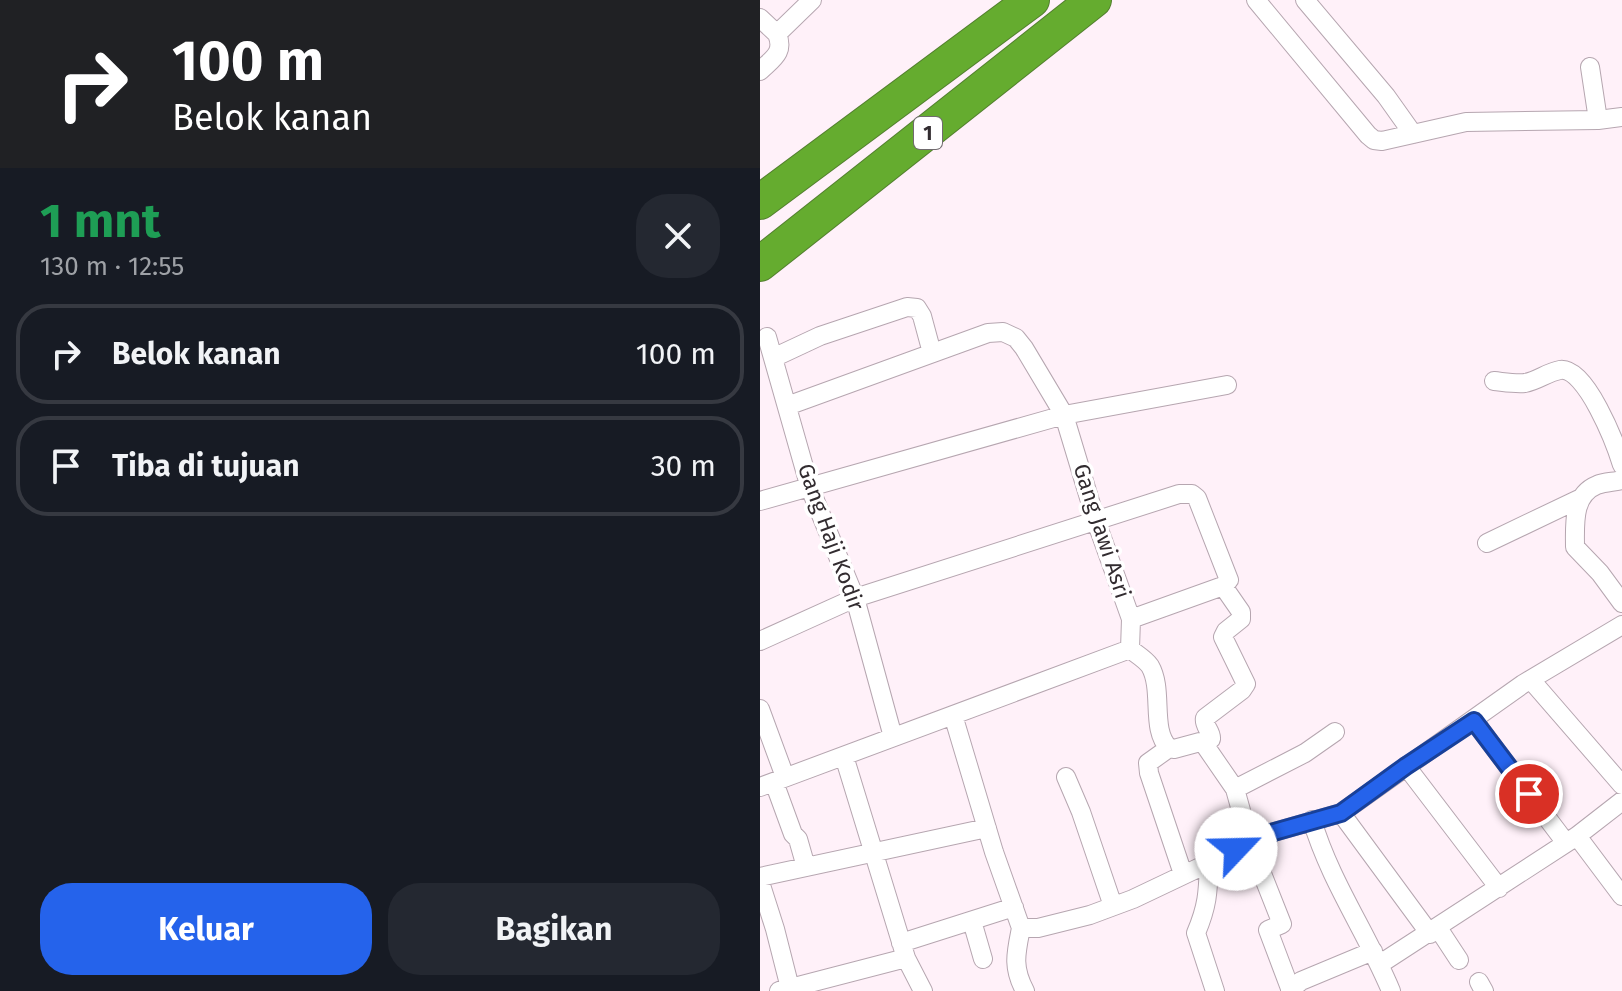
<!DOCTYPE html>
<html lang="id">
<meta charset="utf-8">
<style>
:root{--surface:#171b24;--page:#242831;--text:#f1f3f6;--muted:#9ea1a6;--line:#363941;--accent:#2563eb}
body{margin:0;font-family:"Fira Sans",sans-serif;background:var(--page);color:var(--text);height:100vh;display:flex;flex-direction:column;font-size:30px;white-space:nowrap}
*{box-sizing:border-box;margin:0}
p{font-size:26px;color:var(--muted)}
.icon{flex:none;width:44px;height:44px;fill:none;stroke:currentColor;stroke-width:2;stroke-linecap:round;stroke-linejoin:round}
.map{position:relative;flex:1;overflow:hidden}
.drawer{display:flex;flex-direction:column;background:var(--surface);width:760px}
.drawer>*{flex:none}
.guide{background:#202124;color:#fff;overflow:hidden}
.pin{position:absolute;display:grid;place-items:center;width:68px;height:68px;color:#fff;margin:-34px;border:4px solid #fff;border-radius:50%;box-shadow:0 2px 8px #0007}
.me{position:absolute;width:88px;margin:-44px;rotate:66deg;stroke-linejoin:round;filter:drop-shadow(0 0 6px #0008)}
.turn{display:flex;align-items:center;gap:28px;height:168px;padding:0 40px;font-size:36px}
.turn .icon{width:104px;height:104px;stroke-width:2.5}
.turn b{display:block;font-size:56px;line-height:68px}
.round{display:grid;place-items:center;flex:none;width:84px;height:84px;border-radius:32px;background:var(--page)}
.overview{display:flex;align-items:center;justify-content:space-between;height:136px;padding:0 40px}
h1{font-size:48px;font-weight:700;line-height:60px;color:#1e9e55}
.action{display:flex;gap:16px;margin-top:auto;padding:16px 40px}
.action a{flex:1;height:92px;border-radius:32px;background:var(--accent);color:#fff;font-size:32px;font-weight:700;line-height:92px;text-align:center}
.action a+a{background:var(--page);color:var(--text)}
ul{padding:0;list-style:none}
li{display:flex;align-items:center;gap:24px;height:100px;margin:0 16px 12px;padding:0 24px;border:4px solid var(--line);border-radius:32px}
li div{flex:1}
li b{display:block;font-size:30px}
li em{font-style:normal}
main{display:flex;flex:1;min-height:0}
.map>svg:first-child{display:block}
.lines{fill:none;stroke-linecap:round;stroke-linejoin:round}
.minor-casing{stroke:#b6a6b0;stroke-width:20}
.motorway-casing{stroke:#537f2f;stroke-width:36}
.minor{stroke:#fff;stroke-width:18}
.motorway{stroke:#65ac2f;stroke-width:34}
.route-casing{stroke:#184099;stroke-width:20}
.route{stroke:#2563eb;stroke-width:14}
.labels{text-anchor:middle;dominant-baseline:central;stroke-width:7;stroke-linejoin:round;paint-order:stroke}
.shield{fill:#fff;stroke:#706b6e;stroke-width:2}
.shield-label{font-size:20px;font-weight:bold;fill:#322c30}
.street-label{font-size:22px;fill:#322c30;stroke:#fff}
</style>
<main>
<section class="drawer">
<div class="guide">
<div class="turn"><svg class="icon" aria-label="right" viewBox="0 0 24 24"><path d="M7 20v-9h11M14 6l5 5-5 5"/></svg><div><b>100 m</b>Belok kanan</div></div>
</div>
<div class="overview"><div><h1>1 mnt</h1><p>130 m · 12:55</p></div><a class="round"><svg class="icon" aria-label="close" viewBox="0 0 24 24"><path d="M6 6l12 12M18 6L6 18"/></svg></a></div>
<ul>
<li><svg class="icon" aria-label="right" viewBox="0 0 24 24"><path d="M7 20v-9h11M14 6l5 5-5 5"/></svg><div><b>Belok kanan</b></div><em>100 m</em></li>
<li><svg class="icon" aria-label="arrive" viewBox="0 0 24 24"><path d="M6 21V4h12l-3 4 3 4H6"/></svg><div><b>Tiba di tujuan</b></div><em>30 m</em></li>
</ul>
<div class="action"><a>Keluar</a><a>Bagikan</a></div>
</section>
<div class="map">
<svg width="862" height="991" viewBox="0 0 862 991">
<rect width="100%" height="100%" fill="#fff1f9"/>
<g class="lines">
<!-- minor casing -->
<g class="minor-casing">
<path id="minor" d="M496,0L608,135L614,140L622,141L706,122L838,120L862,117
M545,0L626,96L653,134
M0,18L17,34L52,0
M830,67L838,120
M0,71C12,59 25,53 17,34
M7,337L50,488L95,598L133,737
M13,358L60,336L147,307L157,308L162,316L172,353
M734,381C744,382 755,384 765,383C777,381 788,372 800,370C826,366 856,445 862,465
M27,406L228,333L243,332L256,338L264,348L304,415L336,521L371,619L370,649
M862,480C854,482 844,482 837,485C812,495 815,525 815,547L840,573L862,603
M0,501L304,415L467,385
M727,543L819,499
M0,641L95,598L419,494H432L437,498L469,580L463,586L371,619
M370,649C376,654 385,659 390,666C404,690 390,730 409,748
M771,680L862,785
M0,709L25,777
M193,715L234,852L261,928H278L330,915L373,899L514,832L581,813L763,684L862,625
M714,721L806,843
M444,744L451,739C452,731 443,726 445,718L482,690L486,684L463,637L466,631L481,619V612L463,586
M646,766L739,888
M306,777L321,812L353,906
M14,782L33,834L38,839L46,867
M0,787L370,649
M581,813L670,934
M552,820C570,881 607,933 631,991
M817,836L862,896
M449,862C448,891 448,905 436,933L455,991
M423,874L389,773L388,763L409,748L414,749L440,742L444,744L475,789
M0,877L227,828
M0,882L15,929L30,988
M212,921L223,959
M261,928C256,953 252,967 265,991
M678,928L699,960
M141,943L254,907
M146,958L163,991
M620,964L817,836L862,801
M719,982L724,991
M530,990L541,981L613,951
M19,991L146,958L84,756
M531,991L508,930L522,924L490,843L475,789L545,753L575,732"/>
</g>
<!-- motorway casing -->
<g class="motorway-casing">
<path id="motorway" d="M0,202L272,0
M0,264L334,0"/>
</g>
<!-- minor -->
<use href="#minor" class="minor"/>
<!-- motorway -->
<use href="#motorway" class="motorway"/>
</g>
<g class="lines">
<!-- route casing -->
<g class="route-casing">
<path id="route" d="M476,849L514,832L581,813L646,766L714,721L769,794"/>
</g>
<!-- route -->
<use href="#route" class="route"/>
</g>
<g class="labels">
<!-- shield labels -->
<rect class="shield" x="154" y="117" width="28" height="32" rx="6"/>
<g class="shield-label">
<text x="168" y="133">1</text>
</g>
<!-- street labels -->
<g class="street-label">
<text transform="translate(342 531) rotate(72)">Gang Jawi Asri</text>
<text transform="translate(71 537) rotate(70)">Gang Haji Kodir</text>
</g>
</g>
</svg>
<div class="pin" style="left:769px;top:794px;background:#d93025"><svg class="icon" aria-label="arrive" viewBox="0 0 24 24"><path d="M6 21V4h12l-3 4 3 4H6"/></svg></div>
<svg class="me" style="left:476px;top:849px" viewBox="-20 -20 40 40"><circle r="19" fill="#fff"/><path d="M0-13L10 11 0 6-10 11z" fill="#2563eb"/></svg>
</div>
</main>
